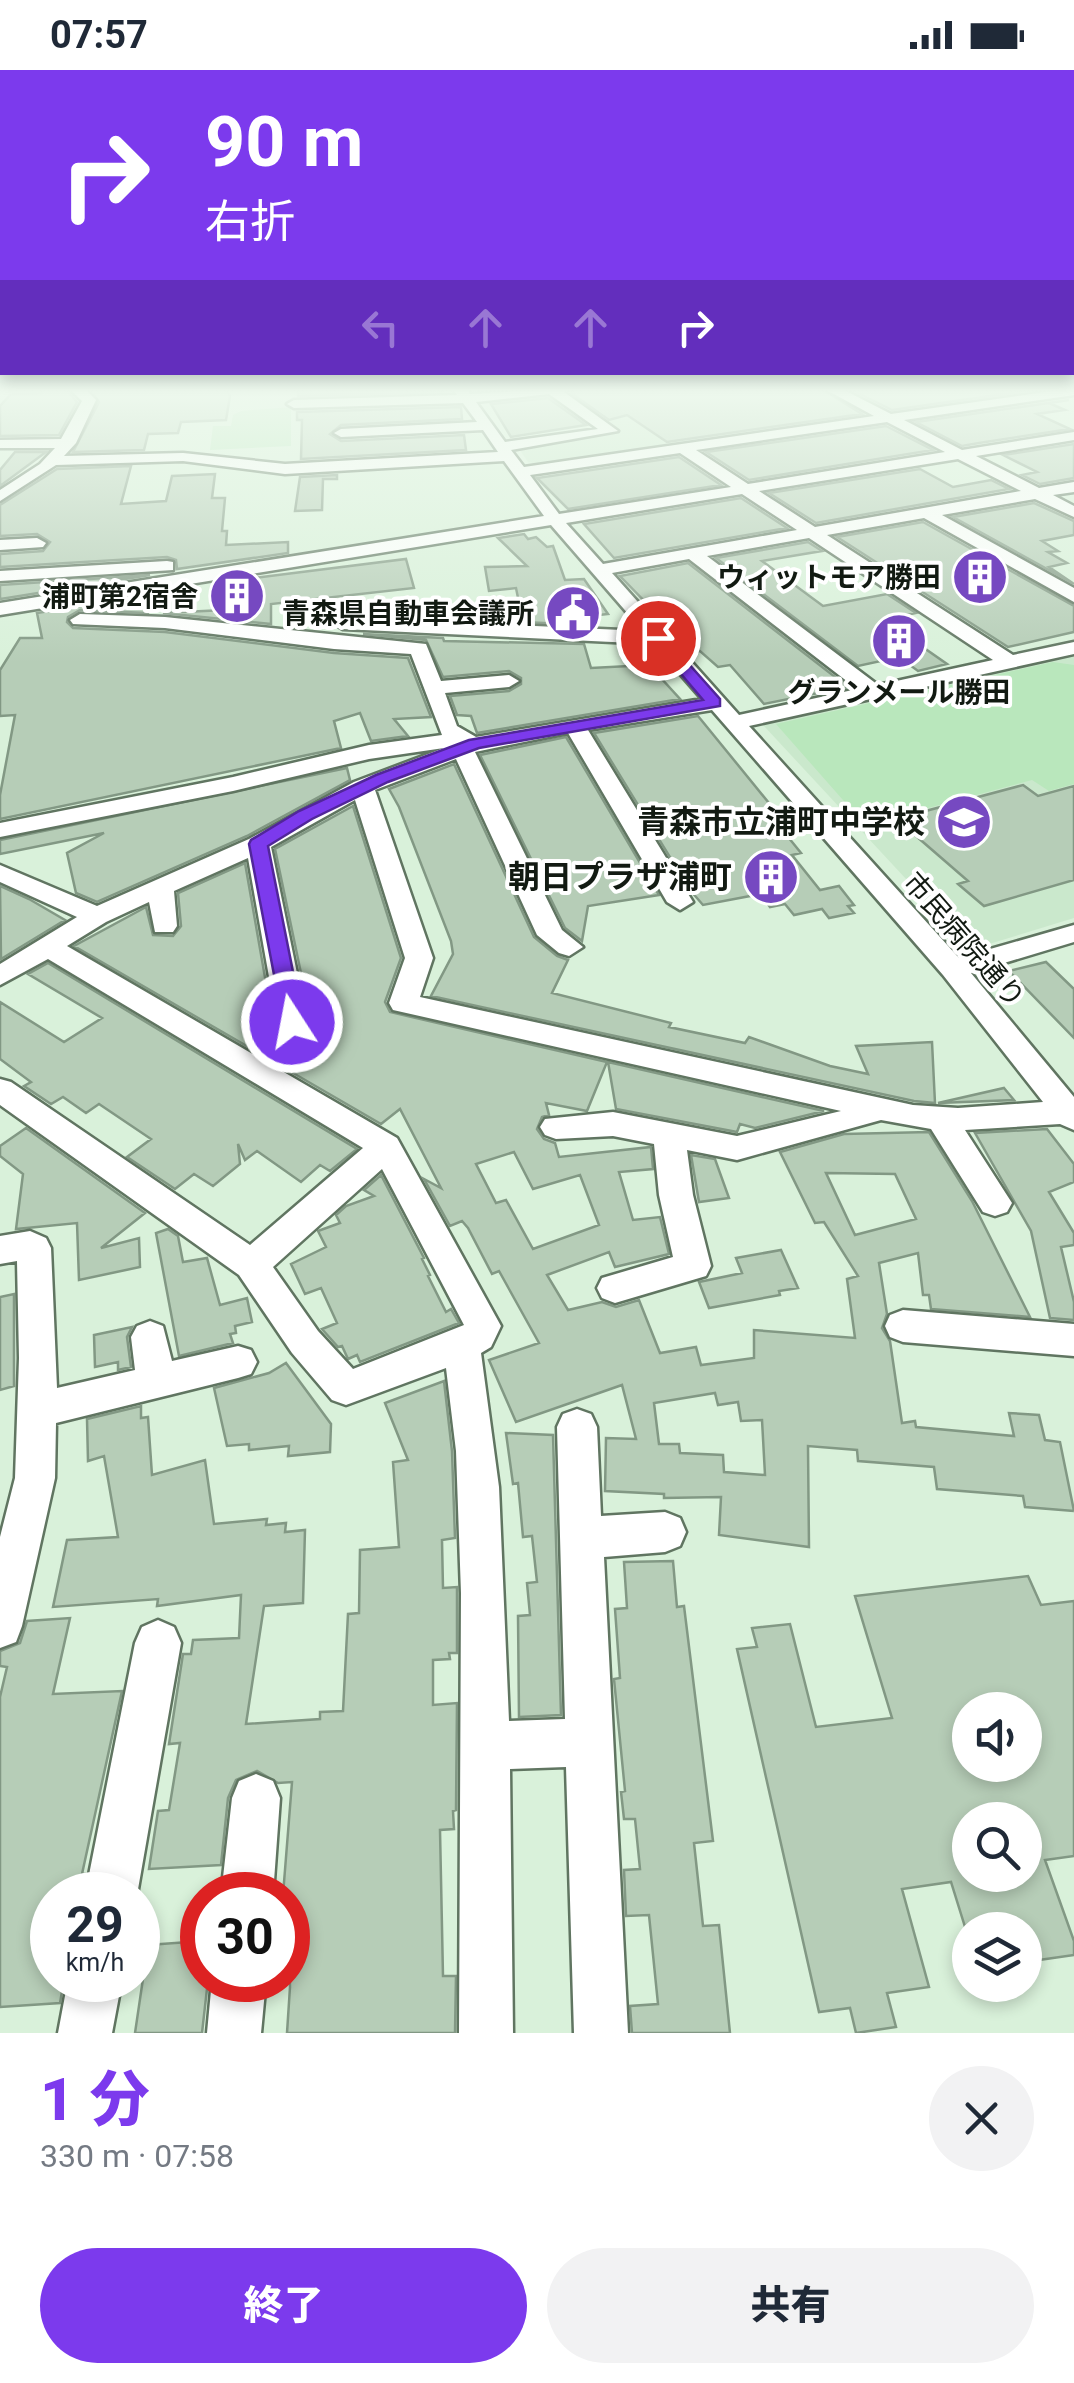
<!DOCTYPE html>
<html lang="ja">
<meta charset="utf-8">
<style>
:root{--surface:#fff;--page:#f2f2f3;--text:#1f2937;--muted:#747a83;--accent:#7c3aed}
body{margin:0;font-family:Roboto,"Noto Sans JP",sans-serif;background:var(--page);color:var(--text);height:100vh;display:flex;flex-direction:column;font-size:38px;white-space:nowrap}
*{box-sizing:border-box;margin:0}
p{font-size:32px;color:var(--muted)}
.icon{flex:none;width:55px;height:55px;fill:none;stroke:currentColor;stroke-width:2;stroke-linecap:round;stroke-linejoin:round}
.map{position:relative;height:1963px;overflow:hidden}
.sheet{display:flex;flex-direction:column;background:var(--surface);flex:1}
.sheet>*{flex:none}
.top-card{position:absolute;left:0px;top:0px;width:1075px;height:305px;box-shadow:0 5px 15px #0003;background:#7c3aed;color:#fff;overflow:hidden}
.controls{position:absolute;left:952px;top:1622px;display:grid;gap:20px}
.controls a{display:grid;place-items:center;width:90px;height:90px;border-radius:50%;background:var(--surface);box-shadow:0 5px 15px #0003;font-size:50px}
.speed{position:absolute;left:30px;top:1802px;display:flex;gap:20px;font-size:50px;font-weight:700;text-align:center}
.speed>*{display:grid;place-content:center;width:130px;height:130px;border-radius:50%;background:var(--surface);box-shadow:0 5px 15px #0003;line-height:1}
.speed small{font-size:25px;font-weight:400}
.speed .limit{border:15px solid #d22;background:#fff;color:#111}
.pin{position:absolute;display:grid;place-items:center;width:85px;height:85px;color:#fff;margin:-42px;border:5px solid #fff;border-radius:50%;box-shadow:0 2px 10px #0007}
.me{position:absolute;width:110px;margin:-55px;rotate:349deg;stroke-linejoin:round;filter:drop-shadow(0 0 8px #0008)}
.turn{display:flex;align-items:center;gap:35px;height:210px;padding:0 40px;font-size:45px}
.turn .icon{width:130px;height:130px;stroke-width:2.5}
.turn b{display:block;font-size:70px;line-height:85px}
.lanes{display:flex;align-items:center;height:95px;padding:0 40px;background:#0003;justify-content:center;gap:50px;direction:ltr}
.lanes .off{opacity:.35}
.round{display:grid;place-items:center;flex:none;width:105px;height:105px;border-radius:52px;background:var(--page)}
.headline{display:flex;align-items:center;justify-content:space-between;height:170px;padding:0 40px}
h1{font-size:60px;font-weight:800;line-height:75px;color:var(--accent)}
.button{display:flex;gap:20px;margin-top:auto;padding:20px 40px}
.button a{flex:1;height:115px;border-radius:60px;background:var(--accent);color:#fff;font-size:40px;font-weight:800;line-height:115px;text-align:center}
.button a+a{background:var(--page);color:var(--text)}
.status{display:flex;justify-content:space-between;align-items:center;height:70px;padding:0 50px;background:var(--surface);direction:ltr}
.status svg{height:28px;fill:currentColor}
.map>svg:first-child{display:block}
.built{fill:#cae8cc}
.green{fill:#b9e7bc}
.building{fill:#b6cdb7;stroke:#829884;stroke-width:2.5;fill-rule:evenodd}
.lines{fill:none;stroke-linecap:round;stroke-linejoin:round}
.minor-casing{stroke:#607561;stroke-width:5}
.minor{fill:#fff;fill-rule:evenodd}
.route{fill:#7c3aed;stroke:#51269a;stroke-width:2.5}
.labels{text-anchor:middle;dominant-baseline:central;stroke-width:8;stroke-linejoin:round;paint-order:stroke}
.far-poi-label{font-size:28px;font-weight:bold;fill:#121a12;stroke:#fff;text-anchor:end}
.far-street-label{font-size:28px;fill:#121a12;stroke:#fff}
.poi-label{font-size:32px;font-weight:bold;fill:#121a12;stroke:#fff;text-anchor:end}
</style>
<div class="status"><b>07:57</b><svg viewBox="0 0 49 12"><path d="M0 12V9h3v3zM5 12V6h3v6zM10 12V3h3v9zM15 12V0h3v12zM26 1h20v11H26zM47 4h2v5h-2z"/></svg></div>
<div class="map">
<svg width="1074" height="1963" viewBox="0 0 1074 1963">
<rect width="100%" height="100%" fill="#d9f1da"/>
<!-- built -->
<path class="built" d="M588,318H822L872,344L544,395L528,392L517,376L615,361L563,322Z
M1074,583V848L989,874L958,865L764,656L765,652Z"/>
<!-- green -->
<path class="green" d="M291,337V376L210,380L213,356H231L233,345L241,341Z
M1053,592L1074,595V714L1049,721L1032,710L865,755L776,654Z"/>
<!-- building -->
<path class="building" d="M45,318H65L77,332L59,365L0,366V336L11,324L41,323Z
M89,318H226L230,326L226,350L181,352L178,363L148,364L144,380L73,382L99,332Z
M383,318H443L444,322L298,326V319Z
M577,318H820L862,344L667,372L627,345L609,350L571,323Z
M848,318H1047L892,340Z
M548,328L586,355L511,367L491,334Z
M1069,330L1049,333L1065,340L1037,344L1070,359L979,373L962,376L916,352Z
M461,337L462,349L341,355L330,364L341,371L464,365L466,380L301,389L302,350H297V342Z
M886,356L933,380L749,410L706,382Z
M1074,374V408L1040,414L1022,405L1037,402L1003,385Z
M15,382H46L0,416V400Z
M679,387L721,415L568,439L537,408Z
M131,396L121,434L166,431L172,406L215,404L212,428H225L222,461H227L226,475L288,472V483L177,499L176,490L167,487L0,497V484L43,481L50,472L37,464L0,466V435L57,399Z
M920,399L953,417L991,410L1009,419L816,453L769,423Z
M337,405V409H323L322,440L295,441L300,407Z
M741,428L787,458L614,488L584,454Z
M1034,433L1074,451V465L1042,471L1058,481L1048,482L1067,493L1049,497L1074,514L953,447Z
M923,452L1074,536V562L1008,577L837,467Z
M524,464L528,469L536,467L547,477L553,476L565,510L584,509L608,544L589,546L594,554L585,555L523,552L516,518L489,521L485,497L527,496L498,468Z
M808,472L822,481L762,491L823,536L887,524L916,543L884,550L947,594L918,601L899,587L858,596L716,488Z
M406,489L414,518L271,534V554L163,543L224,540L223,512Z
M688,493L848,617L764,634L730,595L718,597L700,581L694,582L620,506Z
M150,505L7,528L0,529V515Z
M154,524L148,543L80,540L68,547L67,552L73,558L165,562L334,583L408,588L431,647L394,649L408,666L371,671L360,643L334,651L341,678L0,749V725L15,645L0,646V600L20,568H42L37,543Z
M363,564L443,568L444,571L584,574L591,598L649,595L680,629L477,663L471,646L457,645L450,626L509,621L521,614V608L509,601L443,607L426,570Z
M698,646L791,760L784,762L801,783L792,785L820,820L839,816L854,835L848,836L854,843L829,848L822,839L794,845L785,834L770,837L761,824L703,835L690,820L594,663Z
M566,667L659,825L588,836L582,871L565,858L480,685Z
M454,694L534,867L557,886L568,890L552,923L671,953L669,957L745,973L749,967L830,996L868,1004L856,976L932,972L935,1033L914,1031L431,926L453,884L451,871L399,737L389,719Z
M347,698L350,710L247,766L97,832L76,823L67,783L104,763L0,784V770Z
M1023,715L1038,726L1074,716V810L984,836L958,814L968,811L916,766L873,755Z
M353,736L401,888L385,932L390,942L607,992L587,1041L546,1033L549,1045L542,1047L537,1059L544,1069L555,1073L559,1087L651,1077L653,1099L619,1102L633,1150L660,1147L669,1184L615,1197L609,1182L547,1205L568,1240L602,1232L616,1237L639,1230L660,1283L696,1277L701,1295L754,1288V1260L855,1268L847,1209L858,1206L824,1152L815,1153L780,1082L844,1064L929,1062L972,1131L1030,1247L931,1239L929,1225H923L918,1183L879,1193L887,1244L882,1258L890,1271L902,1353L915,1351L916,1357L1014,1366L1009,1343L1039,1345L1045,1370L1060,1372L1074,1441L1025,1437L1023,1426L937,1419L934,1397L858,1391L857,1380L808,1376L809,1477L719,1465L721,1427L664,1428V1424L605,1421L606,1368L636,1369L622,1315L516,1352L489,1290L539,1273L499,1201L492,1204L468,1158L462,1151L450,1156L424,1109L441,1118L400,1039L381,1054L74,876L146,837L153,865L173,866L181,856L178,823L245,793L273,953L282,963H302L311,951L275,779ZM514,1082L533,1119L580,1105L599,1155L533,1179L506,1130L496,1133L476,1094ZM826,1103L895,1104L916,1149L855,1165ZM715,1323L718,1335L738,1332L741,1351L762,1350L765,1405L724,1402L723,1385L680,1383L679,1374H659L654,1333Z
M0,816L29,829L65,850L1,889Z
M1046,892L1074,919V968L1009,901Z
M48,893L357,1079L330,1101L320,1095L301,1112L257,1081L245,1090L238,1074L240,1094L213,1116L194,1104L175,1119L127,1087L151,1069L99,1034L86,1043L63,1027L51,1034L24,1016L31,1012L0,989V932L64,972L102,948L28,904Z
M608,992L824,1041L755,1058L740,1054L737,1062L616,1039Z
M1004,1018L1014,1030L938,1033Z
M26,1058L145,1143L101,1178L139,1168L140,1197L79,1210L77,1153L16,1159L23,1104L0,1086V1076Z
M1047,1059L1074,1094V1112L1049,1122L1074,1163V1175L1061,1177L1074,1232V1250L1050,1248L1031,1161L975,1063Z
M691,1085L715,1089L729,1128L699,1132Z
M381,1105L424,1188L422,1189L430,1205L428,1206L446,1242L451,1239L459,1253L360,1292L357,1285L348,1289L342,1276L338,1277L322,1259L337,1253L321,1218L305,1224L291,1194L326,1177L318,1161L340,1153L336,1145L346,1136L374,1126L364,1120Z
M168,1159L178,1166L183,1192L207,1188L220,1235L247,1228L252,1252L235,1256L236,1263L230,1264L233,1273L179,1286L156,1163Z
M781,1180L798,1218L779,1221L780,1225L709,1238L699,1212L742,1203L736,1188Z
M14,1224V1316L0,1320V1227Z
M132,1257L127,1267L131,1297L118,1300V1292L95,1297L94,1265Z
M286,1293L331,1354L330,1382L288,1386L289,1376L249,1380V1374L227,1376L214,1318L269,1303Z
M444,1311L452,1381L455,1468L442,1470L443,1518L457,1517V1583H449L450,1589L433,1590V1635L457,1633L456,1740L453,1741L454,1759L440,1760L443,1906H456L455,1963H287L290,1917L288,1825H283L292,1712L278,1713L257,1701L236,1710L228,1728L221,1795L149,1799L158,1741L169,1740L180,1673L169,1674L183,1584H191L193,1570L239,1568L241,1525L157,1536L158,1529L53,1537L67,1470L118,1467L104,1386L88,1391L87,1349L141,1336V1348L148,1347L152,1405L205,1390L214,1454L267,1449L266,1455L286,1453L285,1462L305,1460L303,1533L264,1536L246,1654L320,1649V1642L343,1641L348,1544L359,1543L360,1480L399,1477L393,1392L408,1390L385,1333Z
M506,1363L553,1365L561,1645L519,1647L518,1546L530,1545L527,1513L537,1512L532,1466L523,1467L518,1413L513,1414Z
M673,1491L677,1537L684,1536L713,1771L694,1773L703,1856L719,1855L730,1963H632L630,1936L658,1934L649,1845L626,1846L624,1800L640,1799L635,1749H624L621,1722L625,1721L614,1609L620,1608L615,1539L627,1538L624,1492Z
M1028,1506L1041,1535L1074,1531V1786L1045,1790L1074,1871V1885L1025,1892V1860H966L951,1812L902,1819L929,1917L887,1923L896,1957L856,1963L850,1938L819,1942L737,1579L757,1577L752,1558L790,1554L816,1657L892,1648L855,1526ZM970,1640H1025V1695H970ZM970,1750H1025V1805H970Z
M70,1548L53,1624L122,1621L82,1804H85L82,1825H52V1910H64L60,1933L0,1937V1627L7,1597L0,1596V1581L20,1573L27,1551Z
M202,1871V1910H208L202,1963H135L148,1875Z"/>
<g class="lines">
<!-- minor casing -->
<g class="minor-casing">
<path id="minor" d="M69,318H84L96,330L76,373L64,386L183,383L285,394L498,382L483,360L341,367L334,363L341,359L477,352L463,333L294,338L287,334L294,330L457,325L452,318H466L470,324L573,318L564,322L618,361L511,380L524,397L874,346L823,318H840L891,344L1074,318V325L904,350L962,380L1074,362V370L976,386L1039,418L1074,412V422L1053,425L1074,436V447L1035,429L942,445L1074,518V532L924,448L827,465L1013,585L1074,572V584L749,656L959,888L1074,855V872L971,903L1074,1027V1060L1060,1054L965,1060L1012,1133L1007,1142L995,1146L983,1142L931,1059L881,1050L737,1090L687,1080L693,1125L711,1196L706,1206L615,1233L602,1228L597,1218L602,1208L673,1187L659,1125L654,1074L613,1066L556,1069L545,1065L540,1057L545,1049L613,1042L737,1066L841,1041L393,940L389,933L405,888L355,730L271,777L307,952L302,959H282L277,952L248,788L174,821L177,856L173,862H155L149,832L106,852L67,876L397,1068L501,1256L491,1277L481,1283L499,1417L509,1651L565,1649L557,1357L563,1344L577,1339L591,1344L597,1357L601,1446L665,1442L680,1448L686,1462L680,1476L665,1482L604,1487L628,1963H574L566,1697L510,1699L513,1963H459L461,1523L456,1381L446,1298L346,1335L332,1330L292,1283L239,1205L0,1035V1009L11,1012L250,1175L363,1078L48,889L0,915V894L77,847L0,812V795L97,836L249,769L354,712L444,678L369,689L233,721L0,767V753L233,707L369,675L442,665L411,584L334,579L165,558L73,554L70,550L80,544L165,547L426,574L441,611L509,605L519,611L509,617L445,623L457,656L476,667L702,629L654,574L343,559L333,553L343,547L643,561L551,455L0,545V533L544,446L504,391L285,404L183,391L56,395L0,431V420L40,394L55,378H0V370L61,369L82,331ZM549,324L598,359L505,372L476,332ZM887,352L945,382L748,414L696,380ZM680,383L731,417L559,444L530,405ZM958,389L1021,421L815,457L759,421ZM742,424L797,460L603,494L566,453ZM809,468L993,590L878,615L707,486ZM689,489L857,619L739,645L612,503ZM712,640L943,905L1043,1032L958,1038L913,1035L420,927L433,888L375,720L456,689L537,865L559,883L569,886L583,877L562,860L475,682L568,663L667,832L680,840L693,832L588,660ZM382,1099L464,1255L353,1299L318,1261L273,1197Z
M37,468L46,473L43,477L0,480V470Z
M167,491L173,492V500L0,511V501Z
M30,1161L46,1168L51,1178L57,1318L135,1300L131,1267L137,1256L150,1251L163,1256L172,1291L238,1276L251,1280L257,1292L251,1304L238,1308L56,1353L55,1408L22,1556L16,1572L0,1578V1467L15,1408L19,1288L17,1191L0,1194V1166Z
M903,1240L1074,1254V1286L903,1272L890,1267L885,1256L890,1245Z
M158,1550L174,1557L181,1573L137,1825H85L135,1573L142,1557Z
M256,1704L273,1711L280,1728L273,1825H221L232,1728L239,1711Z
M68,1910H122L112,1963H58Z
M212,1910H266L261,1963H207Z"/>
</g>
<!-- minor -->
<use href="#minor" class="minor"/>
</g>
<!-- sky -->
<linearGradient id="sky" x2="0" y2="1"><stop stop-color="#86bdc8"/><stop offset="0.54" stop-color="#eef9ee"/><stop offset="1" stop-color="#eef9ee" stop-opacity="0"/></linearGradient>
<rect width="1074" height="593" fill="url(#sky)"/>
<!-- route -->
<path class="route" d="M653,565H663L720,629V636L479,678L388,712L312,749L268,776L303,952L292,959L284,957L249,774L251,770L299,741L376,705L469,670L703,630L653,571Z"/>
<!-- icons -->
<defs>
<g id="building-disc" transform="scale(2.875)"><circle r="9.5" fill="#7649c1" stroke="#fff"/><path d="M-4-6H4V6H1V3H-1V6H-4ZM-2.5-4.3h1.7v1.8h-1.7ZM.8-4.3h1.7v1.8H.8ZM-2.5-1h1.7V.8h-1.7ZM.8-1h1.7V.8H.8Z" fill="#fff"/></g>
<g id="civic-disc" transform="scale(2.875)"><circle r="9.5" fill="#7649c1" stroke="#fff"/><path d="M-.6-6.5H3V-4.5H.6V-3L4-1V1h2V6H-6V1h2V-1L-.6-3ZM-1.2 2.5V6h2.4V2.5Z" fill="#fff"/></g>
<g id="school-disc" transform="scale(2.875)"><circle r="9.5" fill="#7649c1" stroke="#fff"/><path d="M0-5L7-2L0 1L-7-2ZM-4 1L0 2.5L4 1V4Q0 6-4 4Z" fill="#fff"/></g>
</defs>
<g fill-rule="evenodd">
<use href="#building-disc" x="980" y="507"/>
<use href="#building-disc" x="237" y="526"/>
<use href="#civic-disc" x="573" y="543"/>
<use href="#building-disc" x="899" y="571"/>
<use href="#school-disc" x="964" y="752"/>
<use href="#building-disc" x="771" y="807"/>
</g>
<g class="labels">
<!-- far-poi labels -->
<g class="far-poi-label">
<text x="941" y="507">ウィットモア勝田</text>
<text x="198" y="526">浦町第2宿舎</text>
<text x="534" y="543">青森県自動車会議所</text>
<text x="899" y="622" text-anchor="middle">グランメール勝田</text>
</g>
<!-- far-street labels -->
<g class="far-street-label">
<text transform="translate(964 870) rotate(49)">市民病院通り</text>
</g>
<!-- poi labels -->
<g class="poi-label">
<text x="925" y="752">青森市立浦町中学校</text>
<text x="732" y="807">朝日プラザ浦町</text>
</g>
</g>
</svg>
<div class="controls">
<a><svg class="icon" aria-label="sound" viewBox="0 0 24 24"><path d="M4 9h4l5-4v14l-5-4H4zM17 9q2 3 0 6"/></svg></a>
<a><svg class="icon" aria-label="search" viewBox="0 0 24 24"><circle cx="10" cy="10" r="6"/><path d="M15 15l6 6"/></svg></a>
<a><svg class="icon" aria-label="layers" viewBox="0 0 24 24"><path d="M12 4l9 5-9 5-9-5zM3 14l9 5 9-5"/></svg></a>
</div>
<div class="speed"><div>29<small>km/h</small></div><div class="limit">30</div></div>
<div class="pin" style="left:658px;top:568px;background:#d93025"><svg class="icon" aria-label="arrive" viewBox="0 0 24 24"><path d="M6 21V4h12l-3 4 3 4H6"/></svg></div>
<svg class="me" style="left:292px;top:952px" viewBox="-20 -20 40 40"><circle r="17" fill="#7c3aed" stroke="#fff" stroke-width="3"/><path d="M0-11L8 9 0 5-8 9z" fill="#fff"/></svg>
<div class="top-card">
<div class="turn"><svg class="icon" aria-label="right" viewBox="0 0 24 24"><path d="M7 20v-9h11M14 6l5 5-5 5"/></svg><div><b>90 m</b>右折</div></div>
<div class="lanes"><svg class="icon off" aria-label="left" viewBox="0 0 24 24"><path d="M17 20v-9H6M10 6l-5 5 5 5"/></svg><svg class="icon off" aria-label="ahead" viewBox="0 0 24 24"><path d="M12 20V5M6 11l6-6 6 6"/></svg><svg class="icon off" aria-label="ahead" viewBox="0 0 24 24"><path d="M12 20V5M6 11l6-6 6 6"/></svg><svg class="icon" aria-label="right" viewBox="0 0 24 24"><path d="M7 20v-9h11M14 6l5 5-5 5"/></svg></div>
</div>
</div>
<section class="sheet">
<div class="headline"><div><h1>1 分</h1><p>330 m · 07:58</p></div><a class="round"><svg class="icon" aria-label="close" viewBox="0 0 24 24"><path d="M6 6l12 12M18 6L6 18"/></svg></a></div>
<div class="button"><a>終了</a><a>共有</a></div>
</section>
